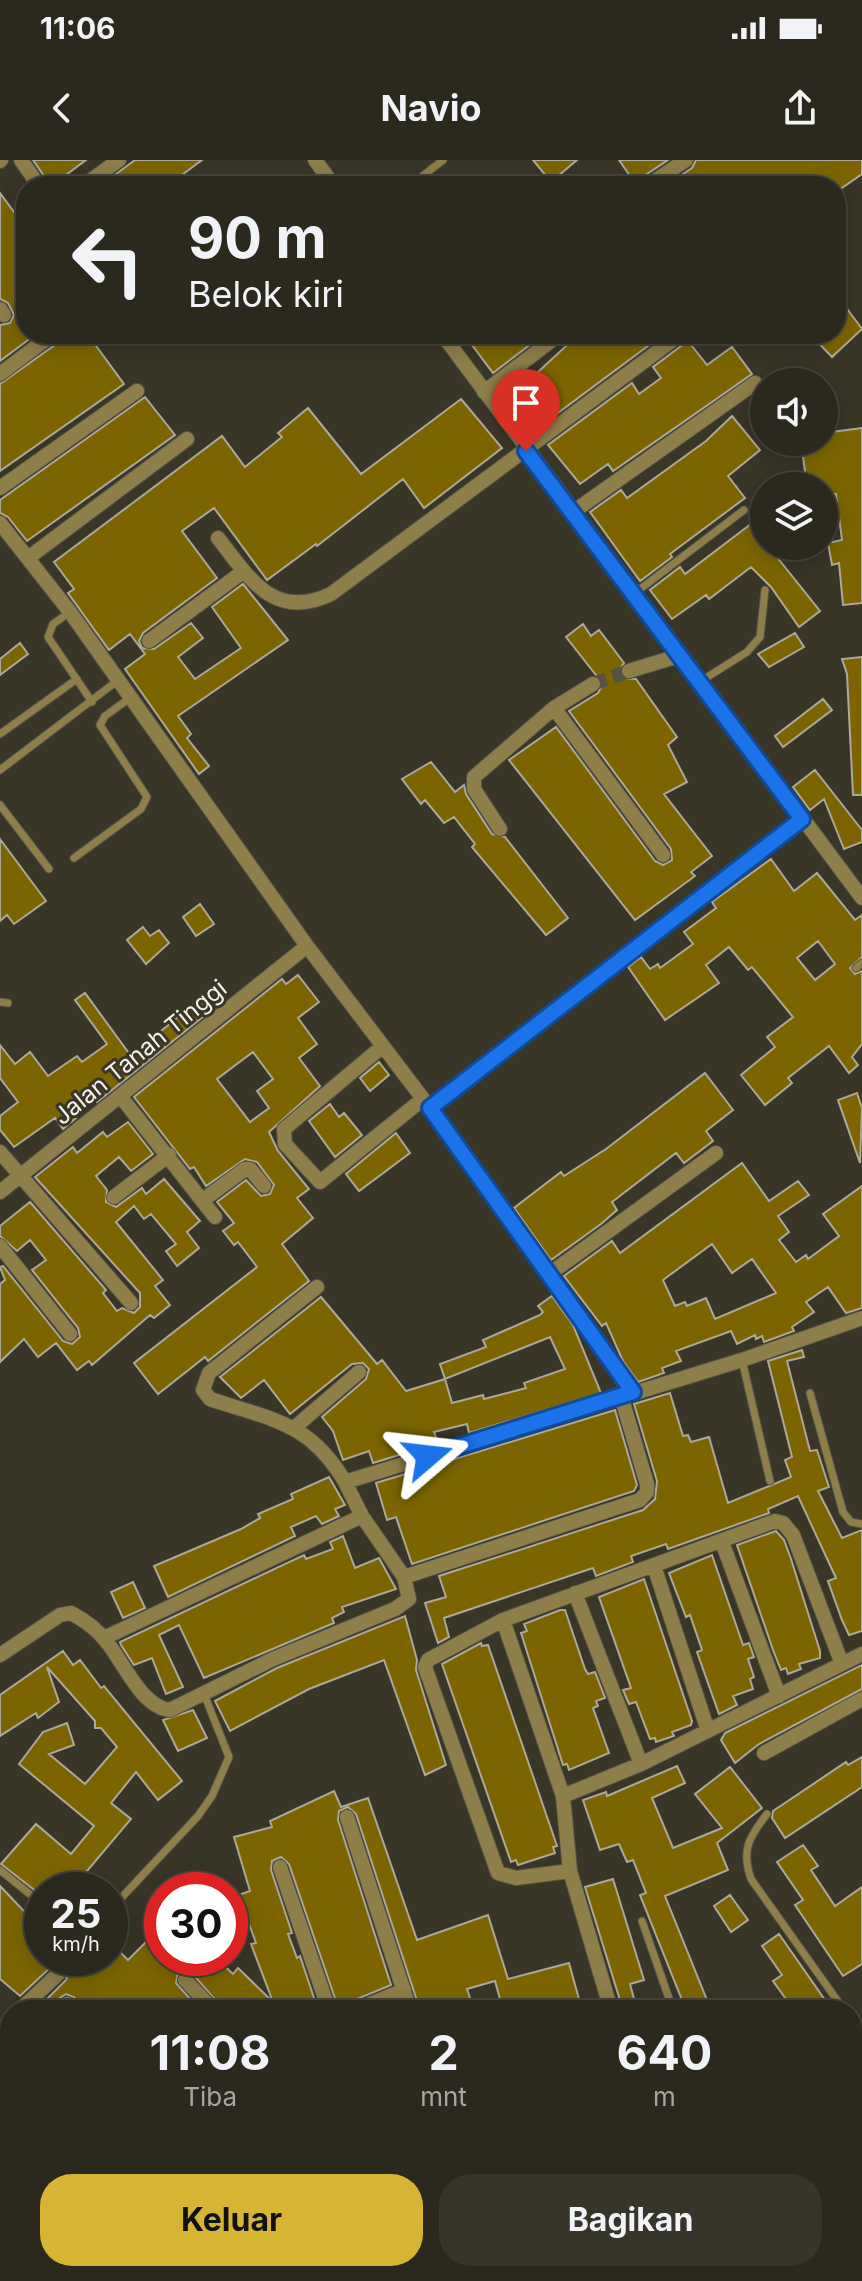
<!DOCTYPE html>
<html lang="id">
<style>
:root{--surface:#2b281d;--page:#37342a;--text:#f1f3f6;--muted:#a6a6a4;--line:#47443b;--accent:#d6b534}
body{margin:0;font-family:Inter,sans-serif;background:var(--page);color:var(--text);height:100vh;display:flex;flex-direction:column;font-size:30px;white-space:nowrap}
*{box-sizing:border-box;margin:0}
p{font-size:26px;color:var(--muted)}
.icon{flex:none;width:44px;height:44px;fill:none;stroke:currentColor;stroke-width:2;stroke-linecap:round;stroke-linejoin:round}
.map{position:relative;flex:1;overflow:hidden}
.panel{position:absolute;left:0px;top:1840px;width:862px;height:282px;display:flex;flex-direction:column;background:var(--surface);border-radius:32px 32px 0 0;box-shadow:0 4px 20px #0003,0 0 0 2px var(--line)}
.panel>*{flex:none}
.guide{position:absolute;left:16px;top:16px;width:830px;height:168px;border-radius:32px;box-shadow:0 4px 20px #0003,0 0 0 2px var(--line);background:#2b281d;color:var(--text);overflow:hidden}
.fabs{position:absolute;left:750px;top:208px;display:grid;gap:16px}
.fabs a{display:grid;place-items:center;width:88px;height:88px;border-radius:50%;background:var(--surface);box-shadow:0 4px 20px #0003,0 0 0 2px var(--line);font-size:40px}
.speed{position:absolute;left:24px;top:1712px;display:flex;gap:16px;font-size:40px;font-weight:700;text-align:center}
.speed>*{display:grid;place-content:center;width:104px;height:104px;border-radius:50%;background:var(--surface);box-shadow:0 4px 20px #0003,0 0 0 2px var(--line);line-height:1}
.speed small{font-size:20px;font-weight:400}
.speed .limit{border:12px solid #d22;background:#fff;color:#111}
.pin{position:absolute;display:grid;place-items:center;width:68px;height:68px;color:#fff;margin:-82px -34px;border-radius:50% 50% 50% 0;rotate:-45deg;box-shadow:0 0 8px #0007}
.pin .icon{rotate:45deg}
.me{position:absolute;width:88px;margin:-44px;rotate:73deg;stroke-linejoin:round;filter:drop-shadow(0 0 6px #0008)}
.turn{display:flex;align-items:center;gap:28px;height:168px;padding:0 40px;font-size:36px}
.turn .icon{width:104px;height:104px;stroke-width:2.5}
.turn b{display:block;font-size:56px;line-height:68px}
.eta{display:flex;justify-content:space-evenly;align-items:center;height:136px;text-align:center}
.eta b{font-size:48px;font-weight:700;line-height:56px}
.cta{display:flex;gap:16px;margin-top:auto;padding:16px 40px}
.cta a{flex:1;height:92px;border-radius:32px;background:var(--accent);color:#111;font-size:32px;font-weight:700;line-height:92px;text-align:center}
.cta a+a{background:var(--page);color:var(--text)}
.status{display:flex;justify-content:space-between;align-items:center;height:56px;padding:0 40px;background:var(--surface);direction:ltr}
.status svg{height:22px;fill:currentColor}
header{display:flex;justify-content:space-between;align-items:center;height:104px;padding:0 40px;background:var(--surface);font-size:36px;font-weight:700}
.map>svg:first-child{display:block}
.water{fill:#9e8632}
.building{fill:#7c6500;stroke:#ada898;stroke-width:2;fill-rule:evenodd}
.lines{fill:none;stroke-linecap:round;stroke-linejoin:round}
.minor-tunnel{stroke:#555144;stroke-width:14;stroke-dasharray:14 7;stroke-linecap:butt}
.service-casing{stroke:#575346;stroke-width:9}
.minor-casing{stroke:#575346;stroke-width:16}
.primary-casing{stroke:#575346;stroke-width:22}
.service{stroke:#8e7e49;stroke-width:7}
.minor{stroke:#8e7e49;stroke-width:14}
.primary{stroke:#e7c54d;stroke-width:20}
.route-casing{stroke:#114b97;stroke-width:20}
.route{stroke:#1a73e8;stroke-width:14}
.labels{text-anchor:middle;dominant-baseline:central;stroke-width:6;stroke-linejoin:round;paint-order:stroke}
.street-label{font-size:24px;fill:#f5f2e9;stroke:#393527}
</style>
<div class="status"><b>11:06</b><svg viewBox="0 0 49 12"><path d="M0 12V9h3v3zM5 12V6h3v6zM10 12V3h3v9zM15 12V0h3v12zM26 1h20v11H26zM47 4h2v5h-2z"/></svg></div>
<header><svg class="icon" aria-label="back" viewBox="0 0 24 24"><path d="M15 5l-7 7 7 7"/></svg>Navio<svg class="icon" aria-label="share" viewBox="0 0 24 24"><path d="M12 15V3M7 8l5-5 5 5M5 13v7h14v-7"/></svg></header>
<div class="map">
<svg width="862" height="2121" viewBox="0 0 862 2121">
<rect width="100%" height="100%" fill="#393527"/>
<!-- water -->
<path class="water" d="M862,2080V2121H811L822,2112H852V2088Z"/>
<!-- building -->
<path class="building" d="M33,0H86L51,26Z
M135,0H202L167,26H100Z
M533,0H577L551,22Z
M619,0H668L641,18L637,26Z
M696,0H862V14L836,32V26H823L816,16L801,26H665L692,8Z
M0,33L26,68V174H36L0,201V165L10,163L14,155L8,143L0,139Z
M845,146L862,169L832,197L810,174H836V154Z
M63,174H106L94,183L124,224L0,311V224L59,182Z
M486,174H544L493,213L472,185Z
M579,174H664L535,270L504,230L521,216L526,223Z
M688,181L707,205L732,187L752,214L613,311L608,304L580,324L548,285L632,223L639,234L661,218L653,207Z
M145,237L175,275L27,381L8,357L0,353V340Z
M461,239L502,288L424,348L403,319L317,386L316,384L267,420L214,348L182,371L217,418L143,473L139,481L142,488L154,489L191,463L203,478L178,497L195,519L241,488L212,447L243,424L288,480L178,556L191,574L187,578L209,606L199,614L125,509L145,494L130,474L109,490L68,433L74,429L54,402L222,276L245,307L282,277L278,273L308,248L361,314Z
M732,256L760,290L728,316L745,338L670,394L672,397L640,421L590,352L621,330L627,338L706,281Z
M862,268V443L843,445L839,403L832,405L828,383L842,380L836,334L824,336V326H807L801,282H824V273Z
M764,354V386H768L820,451L799,467L771,427L751,407L709,439L706,435L672,459L650,430L680,407L685,414Z
M583,464L591,476L599,470L624,503L619,510L622,518L636,519L677,577L668,585L687,622L664,634L712,696L691,712L695,716L635,760L509,600L556,567L655,701L663,705L672,700L671,689L569,551L598,533L603,524L566,477Z
M795,473L804,487L769,507L758,494Z
M20,483L28,494L0,515V499Z
M862,497V635H853L847,514L842,499Z
M823,539L832,550L783,587L775,576Z
M431,602L455,632L464,625L466,634L492,674L505,677L568,758L546,775L472,687L475,684L454,657L444,663L425,640L421,644L402,619Z
M815,610L862,670V682L844,689L824,639L810,650L793,627Z
M0,679L46,741L14,764L7,755L0,761Z
M771,699L794,731L817,713L855,760L862,755V797L850,808L855,814L862,811V884L852,897L858,905L849,913L829,886L788,918L792,923L765,945L741,915L775,887L767,877L793,857L752,807L748,810L729,787L706,805L719,823L665,860L628,807L641,797L650,809L658,804L660,808L693,784L684,772L716,748L712,742ZM818,781L835,804L815,820L797,798Z
M200,744L214,764L196,776L183,757Z
M143,767L150,776L159,770L169,783L146,804L127,780Z
M298,815L319,842L298,858L317,884L299,898L320,926L269,972L278,991L309,1029L297,1038L313,1058L282,1084L309,1121L208,1201L205,1197L158,1234L134,1203L257,1107L238,1082L234,1085L223,1071L234,1063L217,1042L246,1020L261,1036L270,1034L274,1025L257,1002L245,999L206,1026L194,1007L190,1009L134,937L282,819L286,824ZM253,892L273,919L257,931L269,948L250,962L217,919Z
M209,831L219,844L97,942L89,932L69,949L76,958L63,969L55,958L14,987L0,970V956L18,942L0,918V885L15,904L30,892L48,916L77,896L82,902L107,884L75,840L85,833L131,896Z
M379,902L389,915L370,931L360,918Z
M705,913L733,950L706,971L713,981L684,1003L676,993L612,1042L617,1050L601,1064L551,1100L514,1048L561,1012L564,1016L606,989Z
M857,933L862,948L860,1003L838,940Z
M330,944L339,957L344,953L362,975L335,997L309,961Z
M128,962L153,994L131,1011L119,997L96,1016L107,1030L106,1042L116,1047L142,1028L146,1034L164,1019L200,1061L187,1072L199,1088L177,1106L166,1091L176,1084L151,1054L144,1059L134,1046L116,1062L163,1120L155,1126L170,1145L154,1158L150,1155L92,1205L89,1201L77,1210L56,1183L38,1197L24,1179L0,1202V1124L5,1120L0,1107L3,1106L63,1181L72,1184L80,1177L78,1168L32,1110L46,1100L30,1080L17,1091L0,1076V1066L30,1042L106,1130L103,1133L117,1151L122,1148L134,1153L140,1147V1133L35,1017L73,987L77,993L103,972L107,977Z
M396,973L410,993L359,1031L346,1014Z
M742,1003L769,1041L798,1021L809,1035L778,1056L789,1072L779,1080L796,1102L806,1095L808,1099L839,1076L823,1054L862,1026V1148L846,1153L828,1127L806,1142L814,1152L792,1167L794,1171L764,1182L762,1176L756,1179L755,1175L737,1184L731,1171L676,1191L681,1201L662,1208L664,1213L638,1222L623,1201L606,1163L602,1166L564,1116L612,1081L620,1093ZM712,1084L732,1113L752,1099L776,1133L715,1159L706,1138L687,1146L685,1142L675,1146L663,1120Z
M552,1136L573,1165L601,1233L469,1273L467,1264L434,1272L438,1283L373,1303L369,1291L343,1300L333,1271L322,1257L366,1219L369,1209L363,1203L352,1204L290,1254L264,1220L241,1238L220,1217L321,1137L377,1204L382,1200L406,1231L445,1219L452,1243L483,1235L484,1239L526,1228L524,1223L565,1209L550,1177L445,1219L440,1204L486,1187L483,1180L540,1155L543,1152L538,1146Z
M802,1190L804,1197L787,1201L810,1291L817,1290L829,1327L818,1331L842,1378L862,1370V1471L849,1475L842,1460L828,1421L836,1418L798,1336L768,1349L769,1353L668,1389L666,1384L631,1396L633,1402L596,1416L593,1408L444,1458L449,1477L438,1483L425,1443L446,1437L439,1416L643,1350L655,1339L657,1321L634,1244L670,1233L683,1276L688,1275L691,1282L709,1277L728,1343L791,1317L785,1300L792,1297L768,1201Z
M615,1250L637,1325L634,1331L412,1404L396,1357L387,1360L376,1323Z
M329,1317L345,1345L335,1349L339,1356L322,1364L316,1356L291,1367L295,1376L168,1437L154,1406L241,1369L260,1358L258,1354L293,1339L291,1334Z
M776,1371L784,1380L791,1399L820,1491V1498L799,1504L801,1509L788,1514L786,1508L781,1510L773,1490L737,1385Z
M343,1376L355,1408L379,1398L396,1429L342,1447L344,1452L332,1458L334,1463L204,1518L179,1465L159,1475L183,1527L166,1534L152,1498L134,1505L121,1485L120,1482L304,1395L306,1399L333,1389L330,1382Z
M712,1395L743,1485L749,1483L754,1497L748,1499L754,1517L750,1519L753,1529L733,1536L737,1545L719,1554L697,1492L702,1490L690,1455L686,1457L669,1413Z
M644,1419L692,1561L691,1565L672,1572L674,1576L656,1582L655,1578L650,1579L636,1542L629,1544L623,1530L631,1528L599,1437Z
M133,1422L145,1448L123,1458L111,1432Z
M560,1450H565L585,1509L588,1514L595,1512L602,1530L605,1538L596,1541L598,1546L593,1548L609,1593L569,1610L567,1604L563,1605L521,1473L527,1471L524,1464Z
M405,1456L417,1500L416,1510L446,1605L425,1615L384,1500L309,1529L230,1571L215,1541L277,1508Z
M481,1483L482,1486L488,1485L557,1686L553,1687L555,1693L518,1705L516,1700L511,1702L442,1504Z
M63,1491L73,1505L80,1500L101,1528L104,1526L182,1621L158,1640L136,1612L111,1643L131,1659L71,1730H42V1736L1,1704L36,1664L71,1694L94,1666L19,1604L43,1572L67,1563L74,1585L49,1594L85,1624L117,1587L101,1568H95V1561L47,1507L59,1542L38,1558L36,1553L0,1576V1535Z
M862,1505V1529L759,1584L735,1603L721,1580L725,1573Z
M193,1550L207,1578L178,1591L163,1560Z
M862,1597V1627L785,1678L772,1658L773,1651L846,1602L848,1605Z
M677,1606L685,1623L652,1638L673,1688L722,1668L695,1634L730,1607L762,1648L717,1683L728,1710L665,1736L711,1850H686L640,1735L646,1733L633,1700L627,1702L619,1684L600,1690L583,1640L606,1632L607,1636Z
M334,1631L341,1647L368,1638L417,1780L488,1755L508,1819L569,1803L582,1850H503L495,1821L467,1829L474,1850H420L356,1654L348,1647L339,1651L338,1660L391,1825L352,1841L346,1850H339L289,1704L281,1697L272,1701L271,1710L292,1773L288,1774L297,1798L300,1796L318,1850H280L276,1841L267,1850H224L192,1813L183,1810L178,1813L176,1823L200,1850H83L74,1837L66,1834L54,1842L50,1850H36L66,1820L69,1811L66,1806L53,1805L20,1836L0,1819V1726L42,1770V1798H110V1782L128,1800L162,1766V1798H199L190,1807L216,1798L233,1814L238,1808L273,1842L251,1784L256,1783L245,1753L230,1768V1738L250,1731L234,1677L272,1667L270,1661Z
M803,1685L818,1706L811,1710L835,1746L862,1727V1804L843,1816L795,1745L803,1740L777,1702Z
M613,1719L644,1820L630,1824L637,1850H623L585,1727Z
M730,1735L748,1760L731,1772L714,1746Z
M779,1774L832,1850H806L799,1840L791,1846L773,1821L782,1815L762,1786Z"/>
<g class="lines">
<!-- minor-tunnel -->
<path class="minor-tunnel" d="M593,524L629,511"/>
<!-- service casing -->
<g class="service-casing">
<path id="service" d="M410,26L443,0
M635,433L744,350
M70,452L53,464L48,477L92,542
M701,521L747,492L760,477L765,430
M0,574L77,519
M0,610L117,521
M0,645L49,709
M74,698L141,649L147,637L100,565L105,556L130,538
M856,808L862,803
M0,842L8,843
M742,1200L770,1321
M810,1233L843,1352L851,1362L862,1364
M767,1654C749,1677 741,1690 751,1719L844,1850
M0,1710L42,1744
M110,1743L123,1736L198,1656L212,1636L229,1597L204,1534
M642,1761L673,1850
M852,1862L861,1873"/>
</g>
<!-- minor casing -->
<g class="minor-casing">
<path id="minor" d="M21,0L39,26
M315,0L334,26
M0,1L1,0
M83,26L119,0
M647,26L686,0
M0,149L4,155
M442,174L862,738
M0,214L53,174
M484,232L560,174
M0,328L137,231
M573,352L755,223
M0,363L70,452L307,786L430,948L633,1232
M218,378C250,419 274,461 331,434L681,174
M28,398L187,279
M149,481L244,411
M629,511L678,496
M554,548L663,695
M500,669L474,629V617L554,548L593,524
M383,886L284,969L285,984L320,1022L423,939
M121,937L215,1057
M430,948L802,659
M0,992L131,1143
M0,1032L307,786
M114,1037L169,995
M203,1040L245,1009H250L264,1026
M0,1086L70,1174
M548,1115L716,993
M317,1127L209,1213L203,1230L210,1239C272,1260 310,1262 345,1322
M294,1268L359,1212
M722,1382L779,1536
M654,1406L708,1571
M404,1417L640,1340L647,1332V1324L621,1236
M575,1433L641,1604
M503,1460L563,1636
M104,1478L362,1356
M0,1495L60,1455L71,1453C84,1460 97,1469 106,1481C123,1501 141,1547 170,1550L273,1499L395,1449L409,1439L404,1417L362,1356L345,1322L742,1200L862,1158
M764,1593L862,1539
M347,1657L410,1850
M280,1707L329,1850
M570,1711L516,1718L498,1713L425,1507L428,1500L503,1460L775,1361L783,1363L793,1375L842,1504
M185,1820L214,1850
M20,1850L59,1813
M60,1850L67,1844L73,1850
M356,1850L404,1830
M611,1850L570,1711L563,1636L641,1604L862,1494
M0,1871L10,1860
M524,2112L528,2121"/>
</g>
<!-- primary casing -->
<g class="primary-casing">
<path id="primary" d="M852,1885L862,1877
M852,1916L862,1909
M205,2121L233,2112
M280,2121L310,2112"/>
</g>
<!-- service -->
<use href="#service" class="service"/>
<!-- minor -->
<use href="#minor" class="minor"/>
<!-- primary -->
<use href="#primary" class="primary"/>
</g>
<g class="lines">
<!-- route casing -->
<g class="route-casing">
<path id="route" d="M428,1296L633,1232L430,948L802,659L526,291"/>
</g>
<!-- route -->
<use href="#route" class="route"/>
</g>
<g class="labels">
<!-- street labels -->
<g class="street-label">
<text transform="translate(140 892) rotate(-39)">Jalan Tanah Tinggi</text>
</g>
</g>
</svg>
<div class="fabs">
<a><svg class="icon" aria-label="sound" viewBox="0 0 24 24"><path d="M4 9h4l5-4v14l-5-4H4zM17 9q2 3 0 6"/></svg></a>
<a><svg class="icon" aria-label="layers" viewBox="0 0 24 24"><path d="M12 4l9 5-9 5-9-5zM3 14l9 5 9-5"/></svg></a>
</div>
<div class="speed"><div>25<small>km/h</small></div><div class="limit">30</div></div>
<div class="pin" style="left:526px;top:291px;background:#d93025"><svg class="icon" aria-label="arrive" viewBox="0 0 24 24"><path d="M6 21V4h12l-3 4 3 4H6"/></svg></div>
<svg class="me" style="left:428px;top:1296px" viewBox="-20 -20 40 40"><path d="M0-17L14 15 0 8-14 15z" fill="#1a73e8" stroke="#fff" stroke-width="4"/></svg>
<div class="guide">
<div class="turn"><svg class="icon" aria-label="left" viewBox="0 0 24 24"><path d="M17 20v-9H6M10 6l-5 5 5 5"/></svg><div><b>90 m</b>Belok kiri</div></div>
</div>
<section class="panel">
<div class="eta">
<div><b>11:08</b><p>Tiba</p></div>
<div><b>2</b><p>mnt</p></div>
<div><b>640</b><p>m</p></div>
</div>
<div class="cta"><a>Keluar</a><a>Bagikan</a></div>
</section>
</div>
